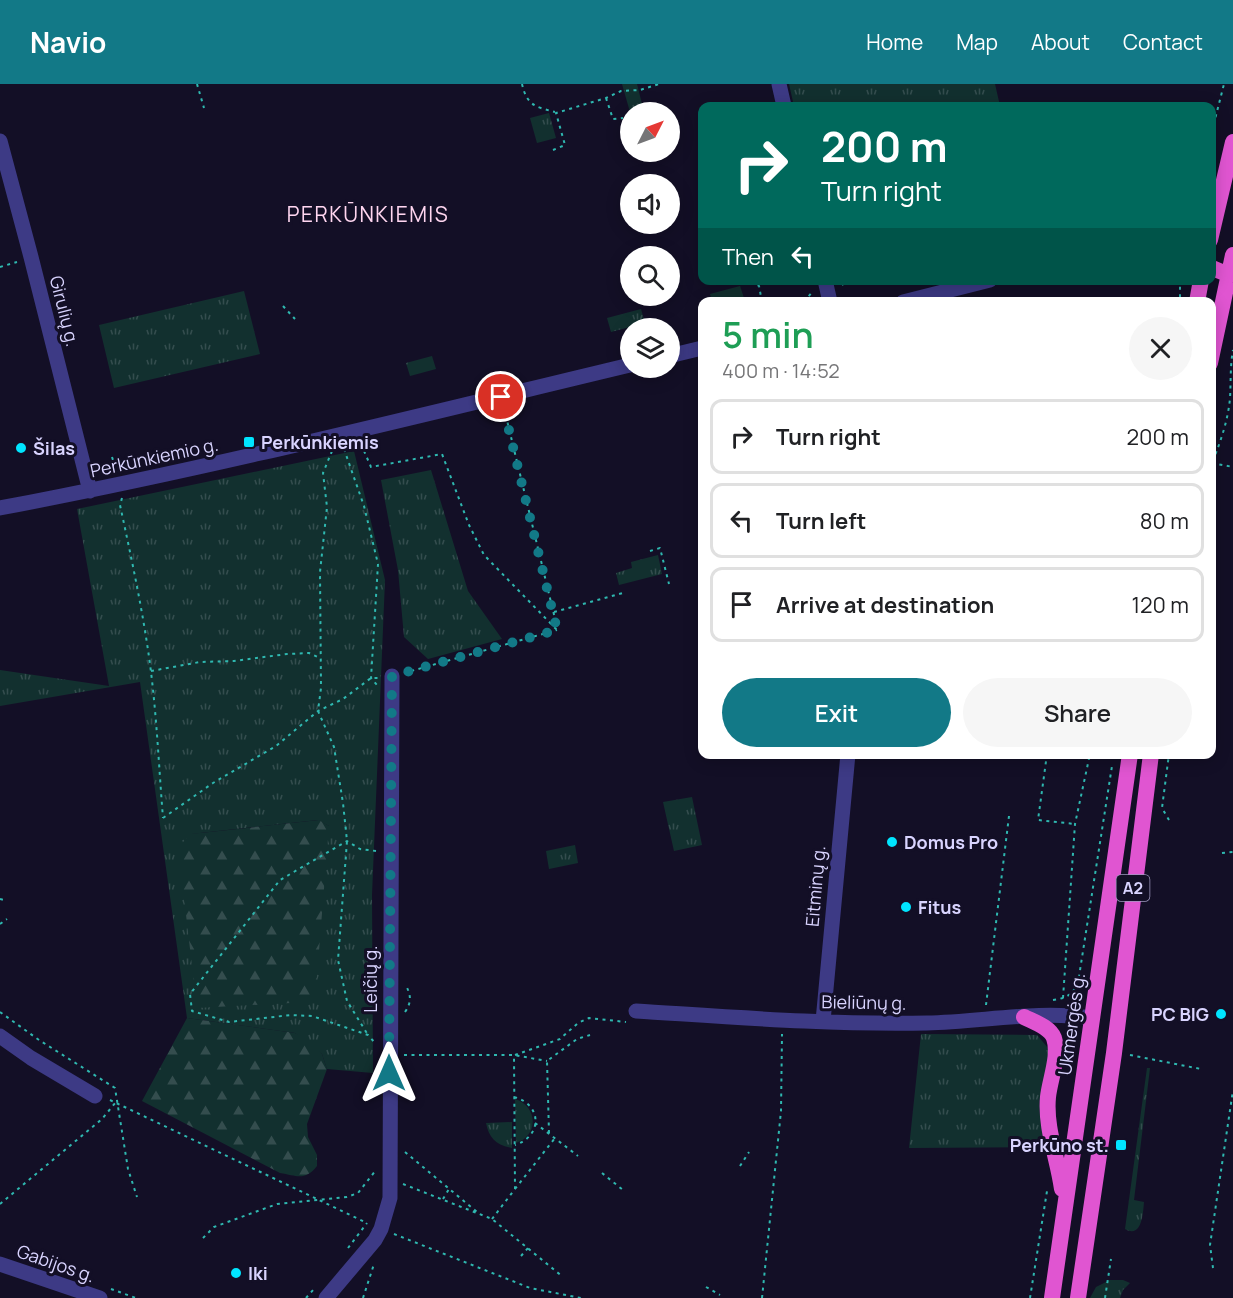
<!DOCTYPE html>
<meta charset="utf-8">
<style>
:root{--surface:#fff;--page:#f6f6f6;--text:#202124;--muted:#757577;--line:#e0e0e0;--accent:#127987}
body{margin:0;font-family:Manrope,sans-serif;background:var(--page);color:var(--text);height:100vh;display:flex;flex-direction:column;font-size:22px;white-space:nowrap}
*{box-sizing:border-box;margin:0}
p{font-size:20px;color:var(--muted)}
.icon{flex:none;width:33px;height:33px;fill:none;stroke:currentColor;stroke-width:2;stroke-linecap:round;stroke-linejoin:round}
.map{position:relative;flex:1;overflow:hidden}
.panel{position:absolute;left:698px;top:213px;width:518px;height:462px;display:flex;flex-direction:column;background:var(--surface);border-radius:12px;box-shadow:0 3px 15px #0003}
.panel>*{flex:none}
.top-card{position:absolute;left:698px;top:18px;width:518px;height:183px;border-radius:12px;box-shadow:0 3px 15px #0003;background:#00695c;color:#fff;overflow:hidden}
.needle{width:39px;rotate:48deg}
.controls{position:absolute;left:620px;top:18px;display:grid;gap:12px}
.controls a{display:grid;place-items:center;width:60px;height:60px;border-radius:50%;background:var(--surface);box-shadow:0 3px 15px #0003;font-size:30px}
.pin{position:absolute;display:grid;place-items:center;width:51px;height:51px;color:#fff;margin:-26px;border:3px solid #fff;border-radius:50%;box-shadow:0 2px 6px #0007}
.me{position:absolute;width:66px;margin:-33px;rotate:0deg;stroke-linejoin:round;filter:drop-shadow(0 0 4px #0008)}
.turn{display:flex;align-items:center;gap:21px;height:126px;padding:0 24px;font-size:27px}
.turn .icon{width:78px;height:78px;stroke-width:2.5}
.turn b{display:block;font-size:42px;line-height:51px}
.then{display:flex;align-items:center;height:57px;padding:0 24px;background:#0003;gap:12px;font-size:22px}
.round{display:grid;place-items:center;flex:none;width:63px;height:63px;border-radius:32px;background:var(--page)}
.headline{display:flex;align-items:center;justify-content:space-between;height:102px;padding:0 24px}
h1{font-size:36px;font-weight:600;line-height:45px;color:#1e9e55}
.action{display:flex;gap:12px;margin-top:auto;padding:12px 24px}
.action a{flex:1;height:69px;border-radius:36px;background:var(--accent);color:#fff;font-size:24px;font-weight:600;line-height:69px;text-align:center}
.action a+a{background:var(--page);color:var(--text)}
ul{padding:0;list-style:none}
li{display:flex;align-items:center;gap:18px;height:75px;margin:0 12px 9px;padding:0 12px;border:3px solid var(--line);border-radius:12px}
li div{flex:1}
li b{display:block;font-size:22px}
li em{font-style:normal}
header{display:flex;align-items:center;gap:36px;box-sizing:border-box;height:84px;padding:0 30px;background:var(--accent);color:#fff}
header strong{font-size:28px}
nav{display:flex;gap:33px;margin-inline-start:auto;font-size:21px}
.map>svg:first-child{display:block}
.grass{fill:url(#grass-tufts);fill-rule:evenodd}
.forest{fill:url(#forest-firs)}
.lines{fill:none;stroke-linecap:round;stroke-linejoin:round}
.path{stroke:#2fb8b0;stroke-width:2;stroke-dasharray:3 4.5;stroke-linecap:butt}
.minor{stroke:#3d3a85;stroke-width:15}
.tertiary{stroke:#3d3a85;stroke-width:15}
.trunk{stroke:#e055d1;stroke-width:16}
.route{stroke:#127987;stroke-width:10;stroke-dasharray:0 18}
.poi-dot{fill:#00e5ff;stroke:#130f26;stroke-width:2}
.labels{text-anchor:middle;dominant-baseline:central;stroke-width:6;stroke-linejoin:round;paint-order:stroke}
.shield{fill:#130f26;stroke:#9e99be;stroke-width:1.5}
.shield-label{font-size:16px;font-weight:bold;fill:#d9d4ff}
.street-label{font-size:18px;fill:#d9d4ff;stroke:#130f26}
.poi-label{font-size:18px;font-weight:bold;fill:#d9d4ff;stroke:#130f26;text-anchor:start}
.quarter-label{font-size:21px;letter-spacing:1.5px;fill:#ffd6f0;stroke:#130f26}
</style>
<header>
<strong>Navio</strong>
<nav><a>Home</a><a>Map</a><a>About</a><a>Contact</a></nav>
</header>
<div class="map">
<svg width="1233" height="1214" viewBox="0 0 1233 1214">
<defs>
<pattern id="grass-tufts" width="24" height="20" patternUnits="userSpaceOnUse" patternTransform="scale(1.5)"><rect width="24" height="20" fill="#12302f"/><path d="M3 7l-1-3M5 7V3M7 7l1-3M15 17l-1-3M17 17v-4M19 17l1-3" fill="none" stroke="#344d4e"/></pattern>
<pattern id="forest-firs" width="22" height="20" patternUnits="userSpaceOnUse" patternTransform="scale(1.5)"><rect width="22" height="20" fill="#12302f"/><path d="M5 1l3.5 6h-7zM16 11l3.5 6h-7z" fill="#344d4e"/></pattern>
</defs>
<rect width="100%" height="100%" fill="#130f26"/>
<!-- grass -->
<path class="grass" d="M622,0H637L644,28H630Z
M789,0H995L1000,22H794Z
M549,29L556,54L537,59L530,34Z
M740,202L745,217H712L710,210Z
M244,207L260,270L114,304L99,241Z
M641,225L645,239L611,248L607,234Z
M432,272L436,285L410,292L406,279Z
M354,367L385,496L372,811L373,989L327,985L322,970L295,949L187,934L140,598L0,622V586L109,602L77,425ZM318,736L329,742L191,750Z
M431,386L468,507L502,555L428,575L404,553L398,486L381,396Z
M658,471L662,490L619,501L616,489L632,484L631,478Z
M692,713L702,761L674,767L663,718Z
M575,761L578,779L549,785L546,767Z
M921,950L1037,951L1048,964L1049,970L1048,1063L909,1064Z
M1147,984H1150L1134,1116L1144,1118C1143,1129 1142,1155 1125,1145Z
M515,1015C538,1022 539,1052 516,1059Z
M512,1038V1064C496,1061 489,1054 486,1039Z
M1110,1196H1123L1130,1199L1123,1206L1120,1214H1090L1096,1203Z"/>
<!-- forest -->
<path class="forest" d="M319,736L329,742L316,904L309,918L197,924L178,763L191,750Z
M187,934L295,949L311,958L322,970L327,985L307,1040L308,1053L317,1071V1082C305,1097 298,1092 280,1089L142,1017Z"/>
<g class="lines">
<!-- path -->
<path class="path" d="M197,0L204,24
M522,0C527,22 536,23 555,28
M606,14L613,35L623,34
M1210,55L1224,0
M553,66L565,61L556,29L606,14L621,7L640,6L659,0
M0,183L17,178
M1178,196L1180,198V218
M744,197H752L759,202L762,218
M842,201L850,196
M804,218L813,207
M283,222L295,235
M504,324L557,543
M361,360L371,383L442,370L469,441L484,471L557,546
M344,365L364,422L378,480L371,594L377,601
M332,367L323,389L327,423L320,488L321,604L318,627L334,663L343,719L347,757L338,876L347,917L368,951
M112,373L117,388
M1212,379L1233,383
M1210,384C1219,362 1228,338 1230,314C1231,298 1230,282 1233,266
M122,414L120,421C132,477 144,532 151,588C157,637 159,685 163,734
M650,467L660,464L669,500
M554,528L623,509
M151,587L200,578L234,577L287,570L309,569L320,574
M404,589L557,546
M1047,670L1038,736L1075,740
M163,734L213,699L276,662L318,627L343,615L371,594H378
M1169,736L1162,724L1169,670
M376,767L360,765L347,757L280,796L190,910L192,927L229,938L291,931L312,932L368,951L376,960
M1222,769L1233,768
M0,815L4,816
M0,840L7,835
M1063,914L1075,740L1090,670
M1053,916C1067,914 1072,911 1078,899L1112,682
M986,921L1009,732
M0,928L39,956L115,1004L128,1085L137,1113
M405,928C412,918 411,910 405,900
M404,971H514L547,977
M515,971L560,955L578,939L589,934L626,938
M1130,971L1201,985
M514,1013C542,1020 543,1052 515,1061
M110,1016L367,1139
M535,1039L578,1072
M549,1049L547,977L577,955L590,951
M405,1068L477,1128
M740,1082L749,1068
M602,1089L623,1106
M403,1100L492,1135L563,1193
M515,1105L555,1054
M443,1115L449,1105
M0,1120L102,1035L116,1018
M492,1135L515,1105L514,971
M394,1150L530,1204L581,1214
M203,1154L214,1143L277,1120L347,1113L358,1109L376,1086
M348,1164L367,1139
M521,1172L528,1164
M1213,1184L1210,1161L1233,1006
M706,1203L720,1211
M111,1205L136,1214
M306,1214L314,1205
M363,1214L374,1180
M762,1214L781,1027L782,950
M1030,1214L1047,1107
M1105,1214L1111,1175"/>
<!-- minor -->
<path class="minor" d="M779,0L784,22
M0,57L31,173L90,407
M825,196L830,218
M903,218L990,196
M669,272L702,264
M0,424C212,384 421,331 630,281
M636,927C732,933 832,941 927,939C982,938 1037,926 1091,934
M823,937L848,670
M0,952L31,974L95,1012
M326,1214L375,1156L381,1145L390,1114L392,592"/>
<!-- tertiary -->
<path class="tertiary" d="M0,1180L100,1214"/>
<!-- trunk -->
<path class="trunk" d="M1210,156L1233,58
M1210,183L1229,191
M1197,218L1201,196
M1210,279L1233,171
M1024,933C1034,938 1050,943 1054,954C1060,971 1050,995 1048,1013C1045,1044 1058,1075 1062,1105
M1052,1214L1130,670
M1078,1214L1114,969L1151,670"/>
</g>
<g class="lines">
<!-- route -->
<path class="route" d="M389,989L392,592L557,546L501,313"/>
</g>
<!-- markers -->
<g class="poi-dot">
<rect x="243" y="352" width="12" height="12" rx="3"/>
<circle cx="21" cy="364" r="6"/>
<circle cx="892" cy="758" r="6"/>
<circle cx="906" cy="823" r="6"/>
<circle cx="1221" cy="930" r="6"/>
<rect x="1115" y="1055" width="12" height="12" rx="3"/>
<circle cx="236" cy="1189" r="6"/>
</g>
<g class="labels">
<!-- shield labels -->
<rect class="shield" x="1116.5" y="791" width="33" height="26" rx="4.5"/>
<g class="shield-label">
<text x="1133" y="804">A2</text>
</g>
<!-- street labels -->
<g class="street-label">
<text transform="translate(65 227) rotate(76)">Girulių g.</text>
<text transform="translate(154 373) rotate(-12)">Perkūnkiemio g.</text>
<text transform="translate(815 802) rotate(-85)">Eitminų g.</text>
<text transform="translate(370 895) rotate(-90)">Leičių g.</text>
<text transform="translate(864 918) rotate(1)">Bieliūnų g.</text>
<text transform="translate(1071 940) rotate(-82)">Ukmergės g.</text>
<text transform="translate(56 1179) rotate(19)">Gabijos g.</text>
</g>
<!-- poi labels -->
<g class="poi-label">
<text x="261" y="358">Perkūnkiemis</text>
<text x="33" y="364">Šilas</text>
<text x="904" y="758">Domus Pro</text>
<text x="918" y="823">Fitus</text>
<text x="1209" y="930" text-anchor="end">PC BIG</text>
<text x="1109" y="1061" text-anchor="end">Perkūno st.</text>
<text x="248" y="1189">Iki</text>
</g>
<!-- quarter labels -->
<g class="quarter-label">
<text x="368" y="130">PERKŪNKIEMIS</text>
</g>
</g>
</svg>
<div class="controls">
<a><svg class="needle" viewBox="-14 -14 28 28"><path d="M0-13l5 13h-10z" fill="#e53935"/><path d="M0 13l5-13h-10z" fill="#757577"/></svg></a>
<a><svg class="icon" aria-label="sound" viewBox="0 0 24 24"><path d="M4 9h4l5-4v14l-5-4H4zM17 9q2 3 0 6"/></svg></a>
<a><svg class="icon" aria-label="search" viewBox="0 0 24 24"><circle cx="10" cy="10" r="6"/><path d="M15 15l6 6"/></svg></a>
<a><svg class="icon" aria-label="layers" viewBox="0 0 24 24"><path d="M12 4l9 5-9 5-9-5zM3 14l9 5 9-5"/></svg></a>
</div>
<div class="pin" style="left:501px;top:313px;background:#d93025"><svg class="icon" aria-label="arrive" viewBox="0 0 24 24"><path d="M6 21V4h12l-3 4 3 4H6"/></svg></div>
<svg class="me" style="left:389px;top:989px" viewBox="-20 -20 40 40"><path d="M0-17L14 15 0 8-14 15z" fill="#127987" stroke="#fff" stroke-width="4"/></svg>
<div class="top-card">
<div class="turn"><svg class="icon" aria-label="right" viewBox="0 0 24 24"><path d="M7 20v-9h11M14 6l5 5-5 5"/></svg><div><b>200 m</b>Turn right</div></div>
<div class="then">Then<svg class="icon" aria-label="left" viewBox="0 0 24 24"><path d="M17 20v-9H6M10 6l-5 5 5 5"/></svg></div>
</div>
<section class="panel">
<div class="headline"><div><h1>5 min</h1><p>400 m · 14:52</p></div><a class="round"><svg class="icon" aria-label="close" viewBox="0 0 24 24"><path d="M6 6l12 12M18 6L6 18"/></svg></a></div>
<ul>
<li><svg class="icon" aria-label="right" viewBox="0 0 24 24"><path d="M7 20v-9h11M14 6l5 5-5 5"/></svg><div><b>Turn right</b></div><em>200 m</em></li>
<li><svg class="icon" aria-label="left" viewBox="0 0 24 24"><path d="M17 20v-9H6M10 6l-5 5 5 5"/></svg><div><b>Turn left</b></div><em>80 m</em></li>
<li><svg class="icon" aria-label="arrive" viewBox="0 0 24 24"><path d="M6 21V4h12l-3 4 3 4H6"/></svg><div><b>Arrive at destination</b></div><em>120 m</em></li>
</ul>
<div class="action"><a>Exit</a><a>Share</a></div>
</section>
</div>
